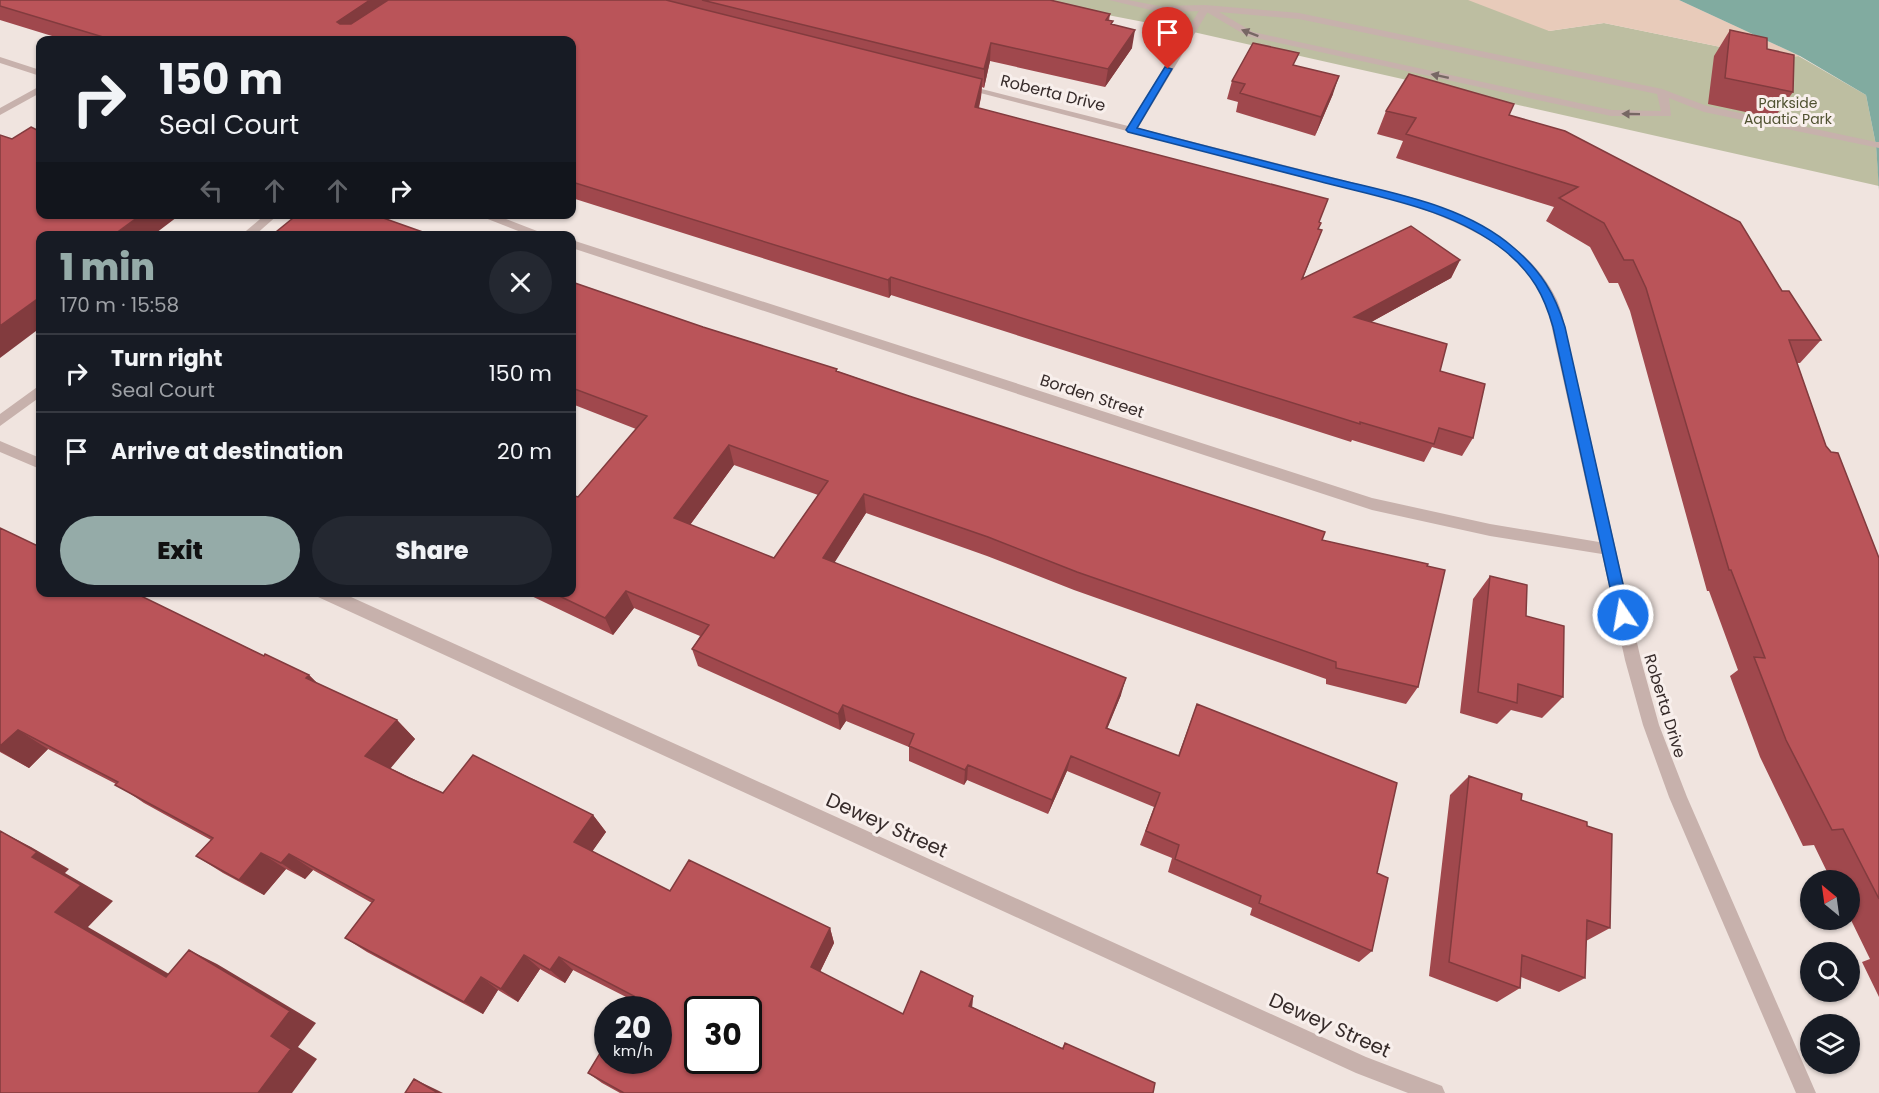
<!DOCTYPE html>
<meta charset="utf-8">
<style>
:root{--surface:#171b24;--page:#242831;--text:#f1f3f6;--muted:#9ea1a6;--line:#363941;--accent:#95aba8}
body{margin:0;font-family:Poppins,sans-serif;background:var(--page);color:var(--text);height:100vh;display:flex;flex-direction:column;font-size:22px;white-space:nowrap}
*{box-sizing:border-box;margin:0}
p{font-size:20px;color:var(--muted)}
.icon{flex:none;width:33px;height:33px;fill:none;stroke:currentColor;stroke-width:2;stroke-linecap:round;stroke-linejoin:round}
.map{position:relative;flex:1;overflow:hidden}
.drawer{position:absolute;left:36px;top:231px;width:540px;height:366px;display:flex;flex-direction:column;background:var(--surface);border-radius:12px;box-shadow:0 2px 4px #0004}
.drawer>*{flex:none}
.top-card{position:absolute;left:36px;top:36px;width:540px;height:183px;border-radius:12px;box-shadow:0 2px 4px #0004;background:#171b24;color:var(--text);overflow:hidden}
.needle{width:39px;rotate:331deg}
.buttons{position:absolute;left:1800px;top:870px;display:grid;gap:12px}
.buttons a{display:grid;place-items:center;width:60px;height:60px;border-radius:50%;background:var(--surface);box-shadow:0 2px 4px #0004;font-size:30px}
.speed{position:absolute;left:594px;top:996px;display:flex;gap:12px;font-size:30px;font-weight:700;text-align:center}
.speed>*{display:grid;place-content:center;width:78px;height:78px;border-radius:50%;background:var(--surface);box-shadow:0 2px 4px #0004;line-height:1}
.speed small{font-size:15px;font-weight:400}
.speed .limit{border:3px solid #111;border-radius:9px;background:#fff;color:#111}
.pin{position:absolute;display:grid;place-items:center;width:51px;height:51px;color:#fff;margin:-62px -26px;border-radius:50% 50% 50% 0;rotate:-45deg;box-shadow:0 0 6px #0007}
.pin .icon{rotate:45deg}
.me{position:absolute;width:66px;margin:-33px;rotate:348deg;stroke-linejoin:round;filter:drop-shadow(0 0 4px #0008)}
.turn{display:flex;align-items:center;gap:21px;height:126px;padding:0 24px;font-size:27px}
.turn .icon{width:78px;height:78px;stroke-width:2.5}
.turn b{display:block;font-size:42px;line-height:51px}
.lanes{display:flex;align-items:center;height:57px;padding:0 24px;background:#0003;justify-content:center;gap:30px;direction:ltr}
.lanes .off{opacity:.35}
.round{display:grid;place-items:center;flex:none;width:63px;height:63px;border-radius:32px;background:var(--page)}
.headline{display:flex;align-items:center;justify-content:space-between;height:102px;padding:0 24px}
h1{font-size:36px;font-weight:800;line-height:45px;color:var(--accent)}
.action{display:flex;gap:12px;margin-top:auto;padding:12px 24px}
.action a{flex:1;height:69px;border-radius:36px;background:var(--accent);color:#111;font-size:24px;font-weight:800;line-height:69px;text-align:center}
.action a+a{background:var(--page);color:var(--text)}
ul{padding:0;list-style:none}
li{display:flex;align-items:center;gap:18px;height:78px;padding:0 24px;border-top:2px solid var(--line)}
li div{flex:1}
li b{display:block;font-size:22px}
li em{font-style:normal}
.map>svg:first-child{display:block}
.green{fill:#bdbea1}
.sand{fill:#e8cbba}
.water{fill:#81aba0}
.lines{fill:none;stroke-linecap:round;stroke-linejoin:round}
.service{fill:#c7b1ac;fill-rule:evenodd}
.minor{fill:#c7b1ac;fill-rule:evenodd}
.wall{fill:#a0484d;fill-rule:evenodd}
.shaded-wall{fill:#823b3e}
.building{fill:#ba5459;stroke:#823b3e;stroke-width:1.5;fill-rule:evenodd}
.oneway{fill:#776764}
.route{fill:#1a73e8;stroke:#114b97;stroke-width:1.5}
.labels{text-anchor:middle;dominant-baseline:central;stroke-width:6;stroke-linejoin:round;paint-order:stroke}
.far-park-label{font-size:14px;fill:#505231;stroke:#f8efec}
.street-label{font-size:16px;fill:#362b2a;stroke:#f8efec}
.near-street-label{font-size:20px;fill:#362b2a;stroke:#f8efec}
</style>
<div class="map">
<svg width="1879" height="1093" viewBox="0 0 1879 1093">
<rect width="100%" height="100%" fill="#f0e4df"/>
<!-- green -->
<path class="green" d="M1030,0H1523L1549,31L1604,23L1779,59L1795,54L1866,95L1876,145L1879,186L1180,29Z"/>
<!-- sand -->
<path class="sand" d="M1468,0H1679L1800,56L1779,59L1604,23L1549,31Z"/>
<!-- water -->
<path class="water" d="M1679,0H1879V190L1876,145L1866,95L1800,56Z"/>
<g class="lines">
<!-- service -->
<path class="service" d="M1109,0H1128L1159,6L1205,5L1299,13L1662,89L1707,106L1876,142H1879V148L1704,112L1669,98L1671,116H1611L1247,36L1205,11L1159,12ZM1219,12L1299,19L1657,94L1661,111L1611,110L1253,32Z"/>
<!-- minor -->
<path class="minor" d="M1202,6L1210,8L1138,128L1414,198C1471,219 1530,243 1557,300C1561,309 1563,318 1565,327L1641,660L1659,725L1687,797L1816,1093H1796L1669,797L1643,725L1625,660L1602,554L1490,536L1372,510L572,248V240L1372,498L1490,524L1599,542L1547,306C1525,247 1460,223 1406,203L957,87L962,84L1128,126Z
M0,57L40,70V76L0,63Z
M40,86V93L0,115V108Z
M266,214H279L254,236H240Z
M475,214H493L550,236H531Z
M40,385V397L0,426V414Z
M0,441L40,458V469L0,452Z
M316,592H340L1366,1057L1442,1086L1445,1093H1408L1356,1073L318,597Z"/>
</g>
<!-- wall -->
<path class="wall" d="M0,0H1050L1110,14L1109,21L1132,48L1105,87L990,61L984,88L982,87L981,97L979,108L1319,222V229L1322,230L1303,278L1460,260L1451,278L1371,322L1440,371L1473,438L1462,456L1432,447L1424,462L1352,440L1351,442L891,295L889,298L572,198V40H65L0,20Z
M1730,30L1793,92L1774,118L1708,104L1714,56Z
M1295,66L1333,94L1315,136L1236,112L1238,102L1227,99L1232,81Z
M1386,111L1509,115L1782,291L1821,340L1800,363H1797L1826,446L1879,558V997L1862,962L1870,959L1850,918V880H1831L1814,845L1803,846L1760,757L1730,676L1738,670L1709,591H1707L1630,311L1618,283H1609L1590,247L1546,221L1554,207L1396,158L1403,141L1377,134Z
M572,282L703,327L837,369V371L1322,540L1418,687L1406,704L1326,684V679L1074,590L987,556L866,513L834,562L1121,695L1107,728L1178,756L1197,704L1377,873L1372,951L1359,962L1250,915L1252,908L1168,872L1172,858L1140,845L1154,807L1067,771L1048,814L967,780L964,785L909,761V747L846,721L840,730L698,666L692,649L700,636L634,608L613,635L523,592H572L578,497L636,429L572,404ZM734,465L818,495L774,558L690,525Z
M0,528L264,656L309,675L317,683L397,720L415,739L390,768L443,793L593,815L606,832L592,851L670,891L830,928L834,943L820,972L903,1014L973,996L972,1007L1062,1048L1065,1043L1153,1093H620L602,1083L588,1073L632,1000L573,970L565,983L540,969L518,1002L498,990L483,1014L367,952L345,938L372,903L313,870L305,879L286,869L264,895L223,873L196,856L211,840L144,803L116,784L48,749L29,768L0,752Z
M1490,576L1526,616L1563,697L1542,718L1511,710L1497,724L1460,713L1473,599Z
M1469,776L1521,800L1587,826L1610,928L1586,941L1585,978L1559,992L1521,977L1520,988L1497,1002L1429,976L1450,795Z"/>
<!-- shaded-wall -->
<path class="shaded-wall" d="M370,0H404L346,40L337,22Z
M1135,30L1132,48L1105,87L1108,69Z
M991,43L990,61L984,88V69Z
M1339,76L1333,94L1315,136L1321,117Z
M982,79L981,97L974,126L975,107Z
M142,214H181L152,236H112Z
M1460,260L1451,278L1346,336L1354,317Z
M891,277V295L889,298L888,280Z
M40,297V328L0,358V326Z
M729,445L734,465L681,537L674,518Z
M864,494L866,513L826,576L823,558Z
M626,591L634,608L613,635L605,618Z
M309,675L329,695L306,678Z
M1126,678L1121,695L1101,744L1106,728Z
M843,705L846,721L840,730L838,714Z
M397,720L415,739L385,775L365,756Z
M18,730L48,749L29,768L0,751V746Z
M1071,756L1067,771L1048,814L1052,800Z
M968,765L967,780L964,785L965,770Z
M593,815L606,832L587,859L574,842Z
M0,831L31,847L69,869L65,873L113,901L88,927L195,989L166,977L55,912L32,857Z
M261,853L286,869L264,895L239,880Z
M289,854L313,870L305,879L281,863Z
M830,928L834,943L816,980L811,967Z
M189,950L217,964L316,1023L298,1047L317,1059L292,1093H258L271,1036Z
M524,955L540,969L518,1002L501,989Z
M559,957L573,970L565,983L550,970Z
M481,977L498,990L483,1014L464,1002Z
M973,996L972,1008L969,1006Z
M414,1079L435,1089L443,1093H438Z"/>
<!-- building -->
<path class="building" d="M0,0H370L337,22L340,24H351L388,0H666L982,79L975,107L1328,199L1319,222L1321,223L1318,229L1322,230L1302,279L1411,226L1460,260L1354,317L1447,344L1440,371L1485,384L1473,438L1439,428L1434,444L1360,422V424L891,277L888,280L572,182V40H113L0,6Z
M702,0H1050L1110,14L1106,20L1113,21L1111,24L1135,30L1108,69L991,43L984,69Z
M1730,30L1767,38V49L1794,55L1793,92L1725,78Z
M1253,43L1299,53L1293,65L1339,76L1321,117L1240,93L1245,84L1232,81Z
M1409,74L1514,104L1509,115L1565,131L1740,222L1782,291H1789L1821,340H1789L1826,446L1831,452L1838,453L1879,558V899L1843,829L1832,830L1786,740L1754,657L1765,658L1731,570H1729L1646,288L1633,260H1624L1604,223L1559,198L1578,187L1406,134L1416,118L1386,111Z
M31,127L39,131L40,130V214H142L112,236H40V297L0,326V135L12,139Z
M298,214H325L333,217L337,214H372L434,236H271Z
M572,282L703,327L837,369L836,371L909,396L1325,532L1322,540L1428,564L1427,566L1445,570L1418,687L1336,668V662L1077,572L988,537L864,494L823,558L1126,678L1106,728L1179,756L1197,704L1397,783L1377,873L1388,878L1372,951L1259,903L1261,896L1175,859L1179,845L1146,831L1160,793L1071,756L1052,800L968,765L965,770L909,746L914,734L843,705L838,714L692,649L709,625L626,591L605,618L551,592H572V495L578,497L647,416L572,388ZM729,445L828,481L774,558L674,518Z
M0,528L40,547V592H133L264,656L265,654L309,675L306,678L397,720L365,756L409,778L443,793L473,755L593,815L574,842L670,891L689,860L830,928L811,967L903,1014L921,971L973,996L969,1006L1063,1049L1065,1043L1155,1083L1153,1093H624L588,1073L608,1040V1060H658V1010H626L634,996L559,957L550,970L524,955L501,989L481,977L464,1002L345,938L374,900L289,854L281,863L261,853L239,880L196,856L213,838L115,785L118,782L18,730L0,746ZM698,1010H748V1060H698Z
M1490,576L1527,585L1526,616L1564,626L1563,697L1518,684L1517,703L1478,692Z
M1469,776L1522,794L1521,800L1587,822V826L1612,834L1610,928L1587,920L1585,978L1522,955L1520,988L1449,962Z
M0,831L37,852L32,857L81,885L55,912L166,977L189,950L290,1011L271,1036L291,1049L258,1093H0Z
M414,1079L438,1093H405Z"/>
<!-- one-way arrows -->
<defs><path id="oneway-solid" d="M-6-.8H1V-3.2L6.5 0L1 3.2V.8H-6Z" transform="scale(1.5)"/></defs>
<g class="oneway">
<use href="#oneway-solid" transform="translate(1250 33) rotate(-159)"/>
<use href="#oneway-solid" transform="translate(1440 76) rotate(-168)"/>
<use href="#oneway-solid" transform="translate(1631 114) rotate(-179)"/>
</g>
<!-- route -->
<path class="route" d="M1165,67L1172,69L1137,128C1200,145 1264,161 1328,177C1390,193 1464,204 1514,248C1541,271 1555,294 1565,327L1630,615L1628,620H1618L1616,615L1553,327C1544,295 1532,273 1505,251C1453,209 1382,198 1318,181C1255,165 1191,148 1128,132L1126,130Z"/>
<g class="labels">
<!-- far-park labels -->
<g class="far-park-label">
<text x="1788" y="103">Parkside<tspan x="1788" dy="16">Aquatic Park</tspan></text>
</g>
<!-- street labels -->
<g class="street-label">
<text transform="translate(1053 93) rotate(14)">Roberta Drive</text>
<text transform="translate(1092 396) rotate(18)">Borden Street</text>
<text transform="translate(1665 706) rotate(73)">Roberta Drive</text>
</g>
<!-- near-street labels -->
<g class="near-street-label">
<text transform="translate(887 825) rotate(24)">Dewey Street</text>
<text transform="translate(1330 1025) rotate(24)">Dewey Street</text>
</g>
</g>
</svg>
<div class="buttons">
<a><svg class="needle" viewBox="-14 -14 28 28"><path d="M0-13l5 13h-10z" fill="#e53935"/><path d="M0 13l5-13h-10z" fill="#9ea1a6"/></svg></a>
<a><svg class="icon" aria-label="search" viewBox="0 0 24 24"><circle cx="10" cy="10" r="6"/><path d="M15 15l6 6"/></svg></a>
<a><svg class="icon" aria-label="layers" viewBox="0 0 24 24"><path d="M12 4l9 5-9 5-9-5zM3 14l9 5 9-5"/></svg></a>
</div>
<div class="speed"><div>20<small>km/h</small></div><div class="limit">30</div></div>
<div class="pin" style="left:1168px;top:69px;background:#d93025"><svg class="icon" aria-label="arrive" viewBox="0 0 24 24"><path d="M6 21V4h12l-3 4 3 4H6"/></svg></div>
<svg class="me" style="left:1623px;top:615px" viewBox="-20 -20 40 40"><circle r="17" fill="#1a73e8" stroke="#fff" stroke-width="3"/><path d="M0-11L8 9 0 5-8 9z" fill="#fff"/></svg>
<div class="top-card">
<div class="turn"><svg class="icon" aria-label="right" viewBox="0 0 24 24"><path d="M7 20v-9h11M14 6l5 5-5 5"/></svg><div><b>150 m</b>Seal Court</div></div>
<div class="lanes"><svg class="icon off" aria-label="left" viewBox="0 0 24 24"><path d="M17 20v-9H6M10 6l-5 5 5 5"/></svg><svg class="icon off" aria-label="ahead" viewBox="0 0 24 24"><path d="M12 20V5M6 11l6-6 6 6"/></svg><svg class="icon off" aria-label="ahead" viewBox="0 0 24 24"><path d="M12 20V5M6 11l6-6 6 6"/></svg><svg class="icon" aria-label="right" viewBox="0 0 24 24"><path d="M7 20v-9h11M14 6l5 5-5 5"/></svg></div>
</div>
<section class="drawer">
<div class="headline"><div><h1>1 min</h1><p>170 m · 15:58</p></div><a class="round"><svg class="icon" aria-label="close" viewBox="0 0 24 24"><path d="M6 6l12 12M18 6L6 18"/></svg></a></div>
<ul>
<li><svg class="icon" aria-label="right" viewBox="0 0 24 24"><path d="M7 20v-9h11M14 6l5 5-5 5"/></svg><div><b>Turn right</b><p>Seal Court</p></div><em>150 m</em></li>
<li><svg class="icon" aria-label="arrive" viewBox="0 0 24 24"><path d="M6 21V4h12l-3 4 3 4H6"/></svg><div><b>Arrive at destination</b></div><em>20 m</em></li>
</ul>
<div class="action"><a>Exit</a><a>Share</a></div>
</section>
</div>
